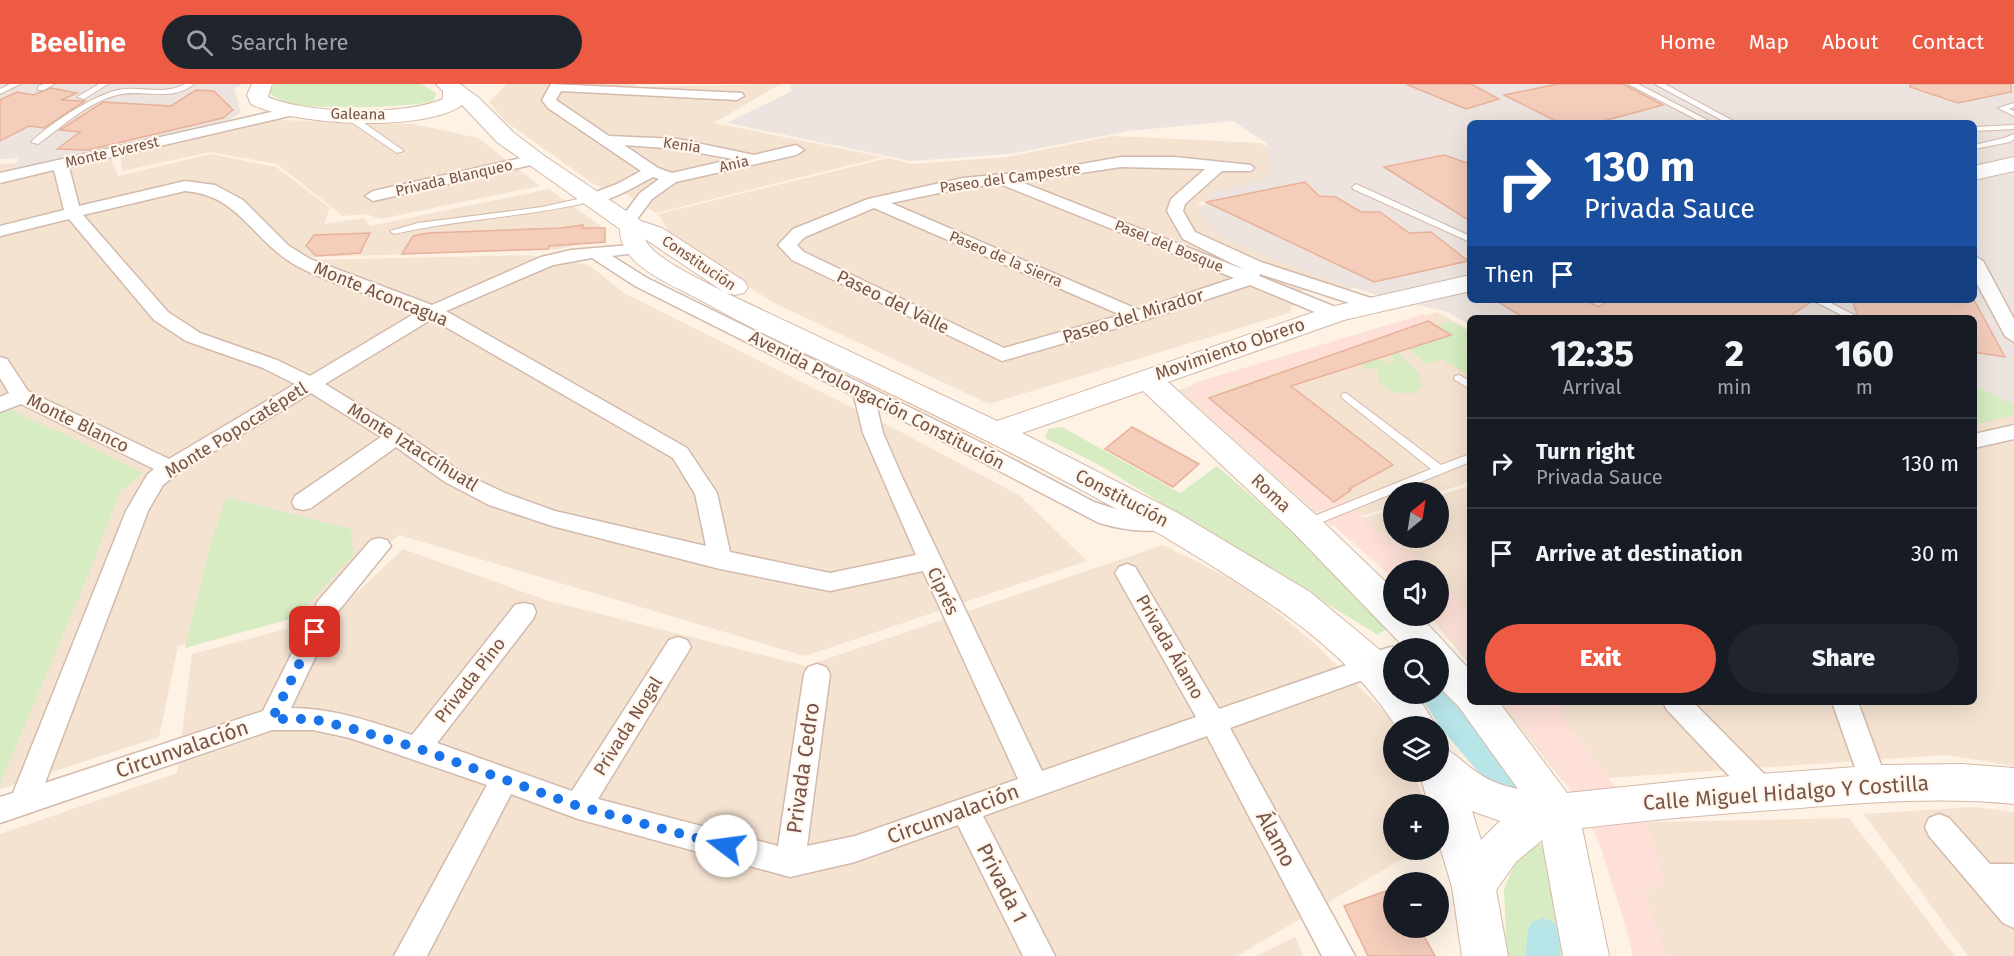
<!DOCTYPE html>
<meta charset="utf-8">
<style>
:root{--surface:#171b24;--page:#20242c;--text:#f1f3f6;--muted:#9ea1a6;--line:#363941;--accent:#ed5b44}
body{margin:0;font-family:"Fira Sans",sans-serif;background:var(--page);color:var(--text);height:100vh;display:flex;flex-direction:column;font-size:22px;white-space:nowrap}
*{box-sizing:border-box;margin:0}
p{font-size:20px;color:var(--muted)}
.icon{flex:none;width:33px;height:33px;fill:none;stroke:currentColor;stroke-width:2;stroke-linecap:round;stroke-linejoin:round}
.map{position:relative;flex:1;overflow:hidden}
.drawer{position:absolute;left:1467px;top:231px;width:510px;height:390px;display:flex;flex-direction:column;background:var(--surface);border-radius:9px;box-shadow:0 6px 24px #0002}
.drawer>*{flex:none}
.banner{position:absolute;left:1467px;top:36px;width:510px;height:183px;border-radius:9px;box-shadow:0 6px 24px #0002;background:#1a4fa0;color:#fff;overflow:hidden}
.needle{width:39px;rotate:30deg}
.buttons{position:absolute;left:1383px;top:398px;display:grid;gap:12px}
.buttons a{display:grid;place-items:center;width:66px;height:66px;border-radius:50%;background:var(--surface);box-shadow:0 6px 24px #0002;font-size:30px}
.pin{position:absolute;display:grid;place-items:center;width:51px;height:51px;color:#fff;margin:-26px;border-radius:12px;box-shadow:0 3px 9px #0006}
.me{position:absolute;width:66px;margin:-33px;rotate:285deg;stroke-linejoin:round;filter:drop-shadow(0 0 4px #0008)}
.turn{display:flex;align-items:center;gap:21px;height:126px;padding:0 18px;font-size:27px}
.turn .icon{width:78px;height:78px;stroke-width:2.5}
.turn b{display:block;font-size:42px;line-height:51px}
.then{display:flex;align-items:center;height:57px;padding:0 18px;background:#0003;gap:12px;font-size:22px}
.eta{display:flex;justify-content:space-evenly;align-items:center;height:102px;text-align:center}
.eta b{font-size:36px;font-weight:800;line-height:42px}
.cta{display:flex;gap:12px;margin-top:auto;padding:12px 18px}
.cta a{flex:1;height:69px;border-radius:36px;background:var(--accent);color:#fff;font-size:24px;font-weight:800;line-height:69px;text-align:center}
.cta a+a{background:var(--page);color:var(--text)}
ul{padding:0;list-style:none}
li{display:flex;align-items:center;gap:18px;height:90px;padding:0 18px;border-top:2px solid var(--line)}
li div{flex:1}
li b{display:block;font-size:22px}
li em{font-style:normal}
header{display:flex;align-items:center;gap:36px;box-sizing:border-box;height:84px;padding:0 30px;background:var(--accent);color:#fff}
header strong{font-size:28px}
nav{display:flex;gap:33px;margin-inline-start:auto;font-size:21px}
.search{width:420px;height:54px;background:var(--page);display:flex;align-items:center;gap:15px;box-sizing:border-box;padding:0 21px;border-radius:33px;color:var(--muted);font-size:22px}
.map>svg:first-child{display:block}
.residential{fill:#f5e3d2}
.commercial{fill:#fee0d8}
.industrial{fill:#ede4df;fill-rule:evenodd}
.green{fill:#d7ecc2}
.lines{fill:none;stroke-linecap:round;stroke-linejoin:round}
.canal{fill:#b8e5e8;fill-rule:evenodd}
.building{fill:#f4cdbb;stroke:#e8b19a;stroke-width:1.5}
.lane-casing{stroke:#d2baac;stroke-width:2}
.street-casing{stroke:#d2baac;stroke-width:3}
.secondary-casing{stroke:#d5b9aa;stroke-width:2}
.lane{fill:#fff;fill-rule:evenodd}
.street{fill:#fff;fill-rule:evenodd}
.secondary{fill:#fff;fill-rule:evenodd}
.route{stroke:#1a73e8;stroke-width:10;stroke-dasharray:0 18}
.labels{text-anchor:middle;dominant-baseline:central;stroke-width:4.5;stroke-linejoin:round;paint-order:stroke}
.far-street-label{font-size:15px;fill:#785548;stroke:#fff6ec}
.street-label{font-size:18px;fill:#785548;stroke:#fff6ec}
.near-street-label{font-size:21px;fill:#785548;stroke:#fff6ec}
</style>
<header>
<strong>Beeline</strong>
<div class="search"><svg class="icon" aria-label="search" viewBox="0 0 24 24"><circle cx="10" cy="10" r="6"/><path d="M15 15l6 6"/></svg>Search here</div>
<nav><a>Home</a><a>Map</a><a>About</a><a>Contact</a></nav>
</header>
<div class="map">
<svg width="2014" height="872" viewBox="0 0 2014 872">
<rect width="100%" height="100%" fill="#fdf2e4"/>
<!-- residential -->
<path class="residential" d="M507,0H634L638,3L780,0L714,39L883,73L656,129L627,111L595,101L505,37L489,18Z
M276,36L414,40L478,54L540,102L380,135L366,130L343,132L277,80L210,68L122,87L120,72Z
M1113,52L1261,59L1306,93L1197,119L1367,199L1348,206H1305L1299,208L1289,229L989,320L772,218L670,150L658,130L888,74L912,80L1006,73Z
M211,70L276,83L330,124L324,140L364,134L370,142L549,105L606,146L600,159H587L554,166L311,173L309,176L528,171L589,181L624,209L899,347L1019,411L1087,477L805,572L399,451L318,520L178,562L159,653L0,705V80L111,74L118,92Z
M1437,228L1470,246V398L1439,408H1394L1393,422L1331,442L1179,306Z
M1974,310L2014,329V682L1946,671L1563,697L1499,618H1974Z
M1470,402V581L1429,531H1438V486H1394L1393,495L1340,441L1393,425L1394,453H1438L1439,411Z
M1163,461L1244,501L1315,560L1390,633L1394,642V687H1413L1425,720H1394V765H1419L1237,872H0V750L177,689L192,570L331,533L403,465L549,517L806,582Z
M1974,723L2014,728V872H1968L1864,730Z
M1849,734L1955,872H1633L1600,739Z
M1295,853L1303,872H1256Z"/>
<!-- commercial -->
<path class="commercial" d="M1424,230L1435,238L1210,309L1333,408L1347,416L1376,447L1431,486H1394L1393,494L1188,312L1194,299Z
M1439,494L1470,528V576L1433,531H1438Z
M1504,618H1555L1563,626L1561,632L1651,750L1664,800L1644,808L1667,872H1635L1598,755L1558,686Z"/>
<!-- industrial -->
<path class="industrial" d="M0,0H243L234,5L241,28L229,36L13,88L18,74L0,75Z
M790,0H2014V320L1974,301V234H1470V241L1448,228L1380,212L1318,192L1221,154L1199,129L1212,109L1271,93L1266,59L1233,37L1129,47L1010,70L911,77L727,39L792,7ZM1470,39H1974V216H1470Z"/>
<!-- green -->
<path class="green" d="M275,0H421L436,9L434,17C414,24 303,26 284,18C278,16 273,11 268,8Z
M1450,237L1470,248V263L1464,266L1470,270V292L1441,275L1428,280L1408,265L1450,251L1436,242Z
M1398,268L1419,289L1421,303L1415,309H1397L1379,299L1378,283L1368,286L1361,280L1379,274L1387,280L1396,277L1390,271Z
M1974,301L2014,320V331L1974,341Z
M7,323L143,389L120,407L89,489L0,700V326Z
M1062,343L1180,409L1217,382L1344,493L1387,544L1378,551L1099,381L1045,354L1048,345Z
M226,413L351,445L353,471L297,533L185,564L209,466Z
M1553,760L1582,872H1507L1504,805L1523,761Z"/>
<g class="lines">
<!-- canal -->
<path class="canal" d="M1438,600L1520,696L1525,705L1520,714L1510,718L1500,714L1441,644L1418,609H1438Z
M1543,834L1555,839L1559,850L1560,872H1526L1527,850L1531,839Z"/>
</g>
<!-- building -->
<path class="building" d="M1406,0H1471L1499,15L1466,25Z
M1558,0H1623L1663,21L1596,39H1560L1504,11Z
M1910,0H2011V8L1958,19L1910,3Z
M51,4L77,9L61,16L85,17L44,44L29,42L0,57V16L17,8L33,11Z
M196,6L214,7L233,26L223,34L88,66L57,65L80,48L60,46L103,18L171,22Z
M1444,71L1470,80V137L1384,83Z
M1305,98L1319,112L1336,113L1361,128H1380L1409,149L1431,148L1468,177L1374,198L1206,118Z
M583,141L582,144H605V158L549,162L548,165L402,170L413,152L428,149L561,144Z
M370,149L360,169L316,172L306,162L314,151Z
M1495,216H1584L1599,223L1609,216L1811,218L1787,234H1524Z
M1852,216H1974L2005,273L1974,268V234H1862L1857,230Z
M1428,237L1451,251L1291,302L1393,381L1349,405L1351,406L1334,418L1209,314Z
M1132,343L1199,380L1173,403L1105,365Z
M1394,804V843H1419L1435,872H1368L1344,822Z"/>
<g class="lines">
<!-- lane casing -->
<g class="lane-casing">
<path id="lane" d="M10,0H20L0,10V5Z
M44,0H54L44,6H38V2Z
M99,0H108L84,15L77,13Z
M185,0H194C171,19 143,4 117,11C88,18 62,43 38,60L31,58C51,39 97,8 124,5C145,3 165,11 185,0Z
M1628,0H1638L1713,39H1703Z
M1655,0H1665L1737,39H1727Z
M2014,19V23L2009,25L2014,27V32L1998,24Z
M344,29H350L404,67L397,69L344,33Z
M2014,41V45L1974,47V43Z
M2014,50V55L2010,58L1974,65V61L2004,54Z
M1356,100L1470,152V158L1353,105L1352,103Z
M591,112L595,115L594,117C528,133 460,135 394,150L390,147L418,139L542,123Z
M1812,216H1825L1860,234H1847Z
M1459,291L1470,297V305L1455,296L1454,294L1455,292Z
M1346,309L1441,381L1470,370V378L1310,443H1302L1300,440L1302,437L1431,385L1342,314L1341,312L1342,310Z"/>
</g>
<!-- street casing -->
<g class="street-casing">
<path id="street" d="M551,0L742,9L744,12L737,16L561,7L556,16L609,52L678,55L754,71L796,61L804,66L796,71L676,98L652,115L632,142H620L618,138L640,109L659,95L653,93C637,101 603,123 585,118L583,115L585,112L617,100L641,87L548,24L542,16ZM624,61L678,65L733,75L672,89L658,84Z
M289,24L294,25L296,28L294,31L69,83L79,122L185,97L215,101L243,116L289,162L310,175L432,221L541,173L571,166L642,160L645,164L642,168L612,172L647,194L974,355L1094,418L1131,430L1166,429L1174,431L1177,437L1174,443C1150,450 1123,446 1099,439L877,323L883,349L903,395L1042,687L1196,633L1115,489L1119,483L1127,480L1135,483L1219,625L1364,575C1375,569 1388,560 1400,564H1394V584L1382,589L1230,644L1355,872H1322L1207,652L983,732L1055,872H1023L958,741L855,778L790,793L578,735L511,710L427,872H394L487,701L350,654L313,646H272L0,739V713L13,709L126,427L147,391L154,385L21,320L0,328V313L9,309L0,294V273L7,275L28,307L169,375L295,300L263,284L186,257L154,236L69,135L0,152V142L64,126L54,86L0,99V89ZM185,107C240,111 253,158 297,182C330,200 381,214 417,228L310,292L277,276L200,249L168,228L83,131ZM592,174L635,202L854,312L863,349L916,471L830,489L730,468L717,409L687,364L446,227L553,181ZM432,235L673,374L695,410L706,462L555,427L505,409L461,388L403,348L325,300ZM311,309L381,353L295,412L292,418L295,424L303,426L311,424L396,363L445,398L489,421L552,442L720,485L830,507L923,487L1018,695L855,752L807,762L830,590L826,583L817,580L808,583L804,590L778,762L598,715L691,563L687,556L678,553L669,556L572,707L437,659L533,535L536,528L533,521L524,519L515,521L412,651C372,638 333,624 291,624L336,530L391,462L387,456L379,454L371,456L318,517L263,627L45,699L148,427L163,401L178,389Z
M535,71L540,73L543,76L540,79L373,117L365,112L373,107Z
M1121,73H1175L1251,81L1254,84L1251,87H1222L1185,120L1183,127L1195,148L1261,178L1377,216L1380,220L1377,224H1365L1260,190L1259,192L1343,226L1345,230L1336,236L1329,234L1250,201L1145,236L1002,277L792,176L778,161L793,145L868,115L963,94L1048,86ZM1121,83L1205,85L1171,115L1167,127L1183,155L1245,186L1021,98ZM1000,100L1234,194L1139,226L891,119L963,104ZM874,124L1121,231L1004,264L804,168L797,161L805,153Z
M1974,172L1983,177L2014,235V258L2005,252L1974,194Z
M2014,341V355L1974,364V350Z
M1663,618H1693L1773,699L1777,708L1773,717L1763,720L1753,717L1667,626Z
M1832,618H1858L1888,700L1884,709L1874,712L1864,709Z
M1939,730L1949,734L1990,780H2014V844L2003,839L1929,752L1925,743L1929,734Z"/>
</g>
<!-- secondary casing -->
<g class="secondary-casing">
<path id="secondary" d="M252,0H272L268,13C305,30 406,32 443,15V7L436,0H460L479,14L513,48L543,71L641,137L662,144L744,197L748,203L744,209L735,211L726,209L997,337L1326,224L1470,191V207L1344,236L1168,298L1317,432L1394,506V531H1418C1437,549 1452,567 1470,586V618H1499L1567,709L1719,693L1883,681L1962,680L2014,684V720C1942,713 1872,718 1800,724C1727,729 1654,735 1582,744L1609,872H1563L1542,756L1516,778L1496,806L1508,872H1462L1452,803L1438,756V720H1428L1419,687H1438L1439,662C1455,668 1464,680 1478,689C1491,698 1504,702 1518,705L1459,623L1438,602V564H1405L1293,448L1143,307L1022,349L1178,429L1310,508L1386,571L1394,580V609H1416L1436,642H1396C1349,570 1281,525 1209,480C1098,410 979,352 860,295C808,270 754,247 704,218C676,202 619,183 620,145L497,58L462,21C424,49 292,41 251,20L247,11ZM645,155L724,208C705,197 653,175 645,155ZM1472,727L1500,737L1481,756Z
M2014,73V87L1974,96V82Z"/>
</g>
<!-- lane -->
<use href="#lane" class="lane"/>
<!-- street -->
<use href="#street" class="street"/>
<!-- secondary -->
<use href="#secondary" class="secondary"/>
</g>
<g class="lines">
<!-- route -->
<path class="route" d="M315,548L272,635H313L350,644L417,664L578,722L726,762"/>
</g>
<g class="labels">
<!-- far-street labels -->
<g class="far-street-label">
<text transform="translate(358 30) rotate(1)">Galeana</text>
<text transform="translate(682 61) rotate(8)">Kenia</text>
<text transform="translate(112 68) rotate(-13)">Monte Everest</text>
<text transform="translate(734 80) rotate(-13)">Ania</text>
<text transform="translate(454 94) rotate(-13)">Privada Blanqueo</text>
<text transform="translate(1010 94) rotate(-8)">Paseo del Campestre</text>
<text transform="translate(1169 162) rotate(22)">Pasel del Bosque</text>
<text transform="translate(1006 175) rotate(23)">Paseo de la Sierra</text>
<text transform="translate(699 179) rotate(34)">Constitución</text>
</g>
<!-- street labels -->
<g class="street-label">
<text transform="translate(381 210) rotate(22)">Monte Aconcagua</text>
<text transform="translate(893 218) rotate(26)">Paseo del Valle</text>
<text transform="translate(1133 232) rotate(-17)">Paseo del Mirador</text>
<text transform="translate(1230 265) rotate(-19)">Movimiento Obrero</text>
<text transform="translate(877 316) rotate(27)">Avenida Prolongación Constitución</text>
<text transform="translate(78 339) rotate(26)">Monte Blanco</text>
<text transform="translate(236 346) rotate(-32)">Monte Popocatépetl</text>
<text transform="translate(413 363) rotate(32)">Monte Iztaccíhuatl</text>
<text transform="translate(1271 409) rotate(43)">Roma</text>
<text transform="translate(1122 414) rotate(28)">Constitución</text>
<text transform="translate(943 507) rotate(65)">Ciprés</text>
<text transform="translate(1170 563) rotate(60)">Privada Álamo</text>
<text transform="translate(470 596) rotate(-52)">Privada Pino</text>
<text transform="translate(628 642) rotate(-58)">Privada Nogal</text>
</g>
<!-- near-street labels -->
<g class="near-street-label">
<text transform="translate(182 665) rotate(-19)">Circunvalación</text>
<text transform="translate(803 684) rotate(-82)">Privada Cedro</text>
<text transform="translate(1786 709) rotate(-4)">Calle Miguel Hidalgo Y Costilla</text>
<text transform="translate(953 730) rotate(-20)">Circunvalación</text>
<text transform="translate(1276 755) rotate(62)">Álamo</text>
<text transform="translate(1002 799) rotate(63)">Privada 1</text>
</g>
</g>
</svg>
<div class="buttons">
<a><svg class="needle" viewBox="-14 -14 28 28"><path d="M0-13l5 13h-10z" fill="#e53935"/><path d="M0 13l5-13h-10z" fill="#9ea1a6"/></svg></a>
<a><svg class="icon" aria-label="sound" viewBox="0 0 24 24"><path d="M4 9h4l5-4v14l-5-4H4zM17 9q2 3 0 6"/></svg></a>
<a><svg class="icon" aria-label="search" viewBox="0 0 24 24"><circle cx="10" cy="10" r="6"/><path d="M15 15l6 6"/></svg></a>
<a><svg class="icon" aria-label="layers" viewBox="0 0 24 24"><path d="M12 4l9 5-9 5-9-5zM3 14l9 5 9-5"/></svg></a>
<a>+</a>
<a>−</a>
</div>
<div class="pin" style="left:315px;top:548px;background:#d93025"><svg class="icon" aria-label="arrive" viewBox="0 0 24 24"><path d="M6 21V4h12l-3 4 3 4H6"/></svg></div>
<svg class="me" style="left:726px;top:762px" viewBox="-20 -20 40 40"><circle r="19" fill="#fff"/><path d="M0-13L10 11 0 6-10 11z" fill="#1a73e8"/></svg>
<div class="banner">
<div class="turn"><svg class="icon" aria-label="right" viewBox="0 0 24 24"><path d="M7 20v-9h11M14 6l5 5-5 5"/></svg><div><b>130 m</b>Privada Sauce</div></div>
<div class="then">Then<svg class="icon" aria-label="arrive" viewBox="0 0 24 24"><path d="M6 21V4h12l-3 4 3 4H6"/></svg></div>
</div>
<section class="drawer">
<div class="eta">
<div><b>12:35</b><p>Arrival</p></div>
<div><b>2</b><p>min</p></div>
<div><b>160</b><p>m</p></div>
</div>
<ul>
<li><svg class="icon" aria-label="right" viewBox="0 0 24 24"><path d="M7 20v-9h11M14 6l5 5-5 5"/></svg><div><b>Turn right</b><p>Privada Sauce</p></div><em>130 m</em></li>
<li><svg class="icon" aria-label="arrive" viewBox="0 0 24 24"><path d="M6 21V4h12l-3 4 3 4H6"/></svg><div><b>Arrive at destination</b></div><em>30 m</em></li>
</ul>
<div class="cta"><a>Exit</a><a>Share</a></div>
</section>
</div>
